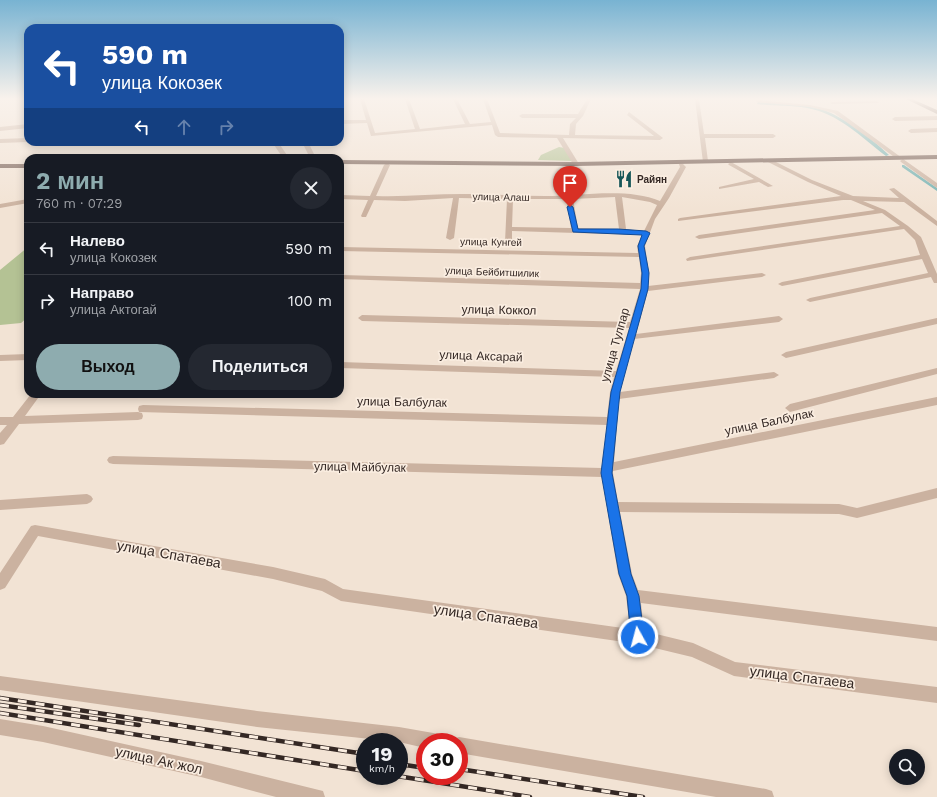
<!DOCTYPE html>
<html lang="ru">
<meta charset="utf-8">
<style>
:root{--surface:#171b24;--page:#242831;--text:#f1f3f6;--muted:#9ea1a6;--line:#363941;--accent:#8eacaf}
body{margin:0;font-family:"Work Sans",sans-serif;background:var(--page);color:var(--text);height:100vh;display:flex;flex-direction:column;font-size:15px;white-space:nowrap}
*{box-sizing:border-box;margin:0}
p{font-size:13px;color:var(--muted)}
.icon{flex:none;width:22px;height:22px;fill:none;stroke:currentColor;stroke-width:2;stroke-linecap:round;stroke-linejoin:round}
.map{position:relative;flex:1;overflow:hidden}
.details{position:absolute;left:24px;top:154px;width:320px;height:244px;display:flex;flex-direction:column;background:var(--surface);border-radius:12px;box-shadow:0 2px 10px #0003}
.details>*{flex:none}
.banner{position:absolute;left:24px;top:24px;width:320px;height:122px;border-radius:12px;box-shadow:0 2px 10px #0003;background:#1a4fa0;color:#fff;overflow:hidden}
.tools{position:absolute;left:889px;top:749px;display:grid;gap:8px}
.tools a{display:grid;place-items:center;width:36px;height:36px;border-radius:50%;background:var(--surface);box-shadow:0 2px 10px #0003;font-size:20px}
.speed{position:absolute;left:356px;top:733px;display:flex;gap:8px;font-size:20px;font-weight:700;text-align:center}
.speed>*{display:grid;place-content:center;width:52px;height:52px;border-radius:50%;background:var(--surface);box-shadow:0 2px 10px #0003;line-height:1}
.speed small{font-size:10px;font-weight:400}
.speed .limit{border:6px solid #d22;background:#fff;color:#111}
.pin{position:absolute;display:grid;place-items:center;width:34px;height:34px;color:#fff;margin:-41px -17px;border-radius:50% 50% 50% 0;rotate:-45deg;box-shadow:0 0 4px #0007}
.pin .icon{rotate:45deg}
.me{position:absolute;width:44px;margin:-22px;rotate:353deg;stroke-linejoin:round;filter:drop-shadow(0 0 3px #0008)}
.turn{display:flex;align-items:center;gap:14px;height:84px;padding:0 12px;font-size:18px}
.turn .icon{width:52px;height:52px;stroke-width:2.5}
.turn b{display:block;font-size:28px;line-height:34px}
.lanes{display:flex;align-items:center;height:38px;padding:0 12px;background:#0003;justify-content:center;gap:20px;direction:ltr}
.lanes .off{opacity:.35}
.round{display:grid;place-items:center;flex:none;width:42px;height:42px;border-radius:21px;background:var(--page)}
.head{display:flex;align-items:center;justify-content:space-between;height:68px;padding:0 12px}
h1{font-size:24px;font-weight:700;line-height:30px;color:var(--accent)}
.button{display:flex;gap:8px;margin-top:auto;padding:8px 12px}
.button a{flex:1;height:46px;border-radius:24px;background:var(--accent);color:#111;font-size:16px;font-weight:700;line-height:46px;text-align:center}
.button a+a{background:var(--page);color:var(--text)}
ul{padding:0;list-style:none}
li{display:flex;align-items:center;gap:12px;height:52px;padding:0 12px;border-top:1px solid var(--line)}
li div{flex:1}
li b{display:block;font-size:15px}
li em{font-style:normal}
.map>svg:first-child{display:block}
.green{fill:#b4c294}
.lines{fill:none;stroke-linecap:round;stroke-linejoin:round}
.canal{fill:#71b1b1;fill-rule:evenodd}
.minor{fill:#cbb2a0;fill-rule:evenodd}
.major{fill:#775e53;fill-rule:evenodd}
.rail-casing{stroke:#342824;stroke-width:4.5}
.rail{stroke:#faede0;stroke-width:3;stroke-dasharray:9;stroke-linecap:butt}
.route{fill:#1a73e8;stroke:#114b97}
.labels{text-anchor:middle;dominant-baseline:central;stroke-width:3.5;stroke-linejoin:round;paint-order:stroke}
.far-poi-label{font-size:10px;font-weight:bold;fill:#342824;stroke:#faede0;text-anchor:start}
.far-street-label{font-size:10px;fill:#342824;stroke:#faede0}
.street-label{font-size:12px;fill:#342824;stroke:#faede0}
.near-street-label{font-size:14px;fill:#342824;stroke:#faede0}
</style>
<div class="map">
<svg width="937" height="797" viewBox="0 0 937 797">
<rect width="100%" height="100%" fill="#f2e3d4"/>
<!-- green -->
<path class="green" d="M559,147L565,148L572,161L538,160L541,155Z
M28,247V317L21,323L0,325V270Z"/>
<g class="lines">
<!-- canal -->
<path class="canal" d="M758,102C777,103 798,103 817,108C841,114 871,138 889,155L886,156C861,137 838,113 807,108C790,105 773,106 757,104Z
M902,165H904L937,188V191L902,167Z"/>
<!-- minor -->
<path class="minor" d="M360,99H364L375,133L415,129L405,99H409L420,129L465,124L453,99H457L470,124L491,122L483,99H487L500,133L569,135L570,124L576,118H522L519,116L522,114H578L587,99H591L583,116L576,124L575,135L654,136L627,115L629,112L663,138L660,140L563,138L579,164L576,166L573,164L557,138L498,137L495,135L492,125L371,136L367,123L340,124V120H366Z
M695,99H699L704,134H773L776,136L773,138H705L708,161L703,162Z
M758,100L810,105L838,111L902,158L897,159L834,113L810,107L756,102Z
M877,101L879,103L832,104L830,103L832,102Z
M937,116V120L895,121L892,119L895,117Z
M28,124V128L0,131V127Z
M937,128V132L911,133L908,131L911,129Z
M28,138V142L0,143V139Z
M272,142H278L289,158H283Z
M302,142H308L316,158H310Z
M766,159H770L812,180L853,196L899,198L889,189L894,188L937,221V226L904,202L863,201L885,210L908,226L921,237L937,274V283H934L931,277L810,302L806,300L810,298L928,273L922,259L782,286L778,284L782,282L920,255L915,240L904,229L687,261L686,259L690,257L900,226L882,213L699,239L695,237L699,235L875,210L851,200H843L678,221V219L680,218L841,196L808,182L766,161Z
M903,159L937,183V188L901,162L900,161Z
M731,162L773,186L768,187L759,182L719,189V187L754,179L729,165L728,164Z
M387,163L390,165L376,196C405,197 433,194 462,194C489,194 517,196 545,196C579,196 628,187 660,201L680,167L679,164H683L686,167L669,198L655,219L645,246L649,273L648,286L762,273L766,275L762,277L648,291L636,334L779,316L783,319L779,322L634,339L620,392L774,372L779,375L774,378L619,399L614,462L937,397V405L613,471V473L618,502L839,504L857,508L937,488V498L857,518L839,514L620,512L632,574L638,590L937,627V641L641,603L644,631L693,643L735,662L937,687V703L734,676L692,657L638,644L341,601L322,591L273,579L38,536L5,588L0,590V573L31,526L35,525L273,567L325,579L343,589L630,629L626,596L618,574L602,477L113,464L109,463L107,460L109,457L113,456L602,468L607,425L139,412L138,409L139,406L143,405L607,417L610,392L614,377L340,368V362L616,371L629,328L362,321L358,318L362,315L630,322L640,289L340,279V275L640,283L641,273L639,257L340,251V247L638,253L637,246L642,235L512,231V240L505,242L507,199L459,198L454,238L450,240L446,238L453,198L405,201L374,200L366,217H362L361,216L368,200L340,199V195L370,196L384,165ZM615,197L619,229L578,228L573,199ZM622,197L650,202L657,205L644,231L626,229ZM513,199H566L571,228L512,227Z
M28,199V203L0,208V204Z
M28,211V216L26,215L25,213Z
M937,318V324L786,358L781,355L786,352Z
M28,354V360L0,361V355Z
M937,368V374L790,412L785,408L790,404Z
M31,394H41L25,416L138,412L142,413L143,416L142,419L138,420L19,424L4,444L0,445V433L7,425H0V417H13Z
M87,494L91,496L93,499L91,502L87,504L0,510V500Z
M0,676L257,711L399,727L439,734L445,736L447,742H425V748L399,742L257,727L0,690Z
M0,719L43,726L201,761L323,791L325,797H276L201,777L43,742L0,735Z
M459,737L766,789L772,791L774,797H716L459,753V742H452L453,739Z"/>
<!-- major -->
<path class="major" d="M906,99H912L937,110V114Z
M937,155V159L576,166L340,164V160L576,162Z
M0,164H28V168H0Z"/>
<!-- rail casing -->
<g class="rail-casing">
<path id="rail" d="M0,698L365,754
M0,705L139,725
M0,713L365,771
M399,764L425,768
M459,769L643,797
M397,776L530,797"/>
</g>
<!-- rail -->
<use href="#rail" class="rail"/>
</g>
<!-- sky -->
<linearGradient id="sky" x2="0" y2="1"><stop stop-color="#78b3d2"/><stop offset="0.47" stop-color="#f9f2ec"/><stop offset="1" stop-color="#f9f2ec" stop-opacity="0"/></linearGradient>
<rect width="937" height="210" fill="url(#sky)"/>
<!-- route -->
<path class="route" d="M570,205L573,207L578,229H618L646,231L650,233L644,246L649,273L648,289L620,392L612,473L631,574L639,596L644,637L642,642L638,644L633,642L631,637L627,596L619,574L601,473L611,392L641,289L642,273L638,246L642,235L573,232L567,207Z"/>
<!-- icons -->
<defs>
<g id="restaurant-bare" transform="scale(1.38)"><path d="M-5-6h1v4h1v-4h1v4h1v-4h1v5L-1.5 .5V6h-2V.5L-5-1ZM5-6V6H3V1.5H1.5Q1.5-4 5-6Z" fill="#165658" stroke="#faede0" stroke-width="2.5" paint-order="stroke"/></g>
</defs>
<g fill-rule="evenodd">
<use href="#restaurant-bare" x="624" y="179"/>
</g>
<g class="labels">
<!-- far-poi labels -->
<g class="far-poi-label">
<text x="637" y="179">Райян</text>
</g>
<!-- far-street labels -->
<g class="far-street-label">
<text transform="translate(501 197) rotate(1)">улица Алаш</text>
<text transform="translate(491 242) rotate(1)">улица Кунгей</text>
<text transform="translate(492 272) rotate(2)">улица Бейбитшилик</text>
</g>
<!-- street labels -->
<g class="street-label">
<text transform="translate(499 310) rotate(1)">улица Коккол</text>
<text transform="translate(615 345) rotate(-74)">улица Тулпар</text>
<text transform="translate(481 356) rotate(2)">улица Аксарай</text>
<text transform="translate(402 402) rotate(1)">улица Балбулак</text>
<text transform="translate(769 422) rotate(-12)">улица Балбулак</text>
<text transform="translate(360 467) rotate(1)">улица Майбулак</text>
</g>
<!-- near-street labels -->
<g class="near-street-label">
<text transform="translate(169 554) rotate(10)">улица Спатаева</text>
<text transform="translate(486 616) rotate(8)">улица Спатаева</text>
<text transform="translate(802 677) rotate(7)">улица Спатаева</text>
<text transform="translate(159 760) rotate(12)">улица Ак жол</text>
</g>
</g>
</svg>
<div class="tools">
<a><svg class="icon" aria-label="search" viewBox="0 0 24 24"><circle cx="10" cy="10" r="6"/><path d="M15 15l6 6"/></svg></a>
</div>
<div class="speed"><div>19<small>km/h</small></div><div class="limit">30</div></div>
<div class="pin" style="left:570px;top:207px;background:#d93025"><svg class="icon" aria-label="arrive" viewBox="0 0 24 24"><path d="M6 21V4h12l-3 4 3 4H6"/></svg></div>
<svg class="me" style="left:638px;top:637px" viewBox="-20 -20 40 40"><circle r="17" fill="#1a73e8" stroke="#fff" stroke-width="3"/><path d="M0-11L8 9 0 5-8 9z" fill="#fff"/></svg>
<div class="banner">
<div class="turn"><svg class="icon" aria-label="left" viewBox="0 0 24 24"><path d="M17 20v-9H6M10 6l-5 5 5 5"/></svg><div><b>590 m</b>улица Кокозек</div></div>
<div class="lanes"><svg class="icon" aria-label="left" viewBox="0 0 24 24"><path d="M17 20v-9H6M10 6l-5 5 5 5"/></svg><svg class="icon off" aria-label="ahead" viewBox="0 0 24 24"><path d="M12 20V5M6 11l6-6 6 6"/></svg><svg class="icon off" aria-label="right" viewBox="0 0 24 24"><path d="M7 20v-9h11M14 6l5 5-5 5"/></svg></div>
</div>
<section class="details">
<div class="head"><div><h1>2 мин</h1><p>760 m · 07:29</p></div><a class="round"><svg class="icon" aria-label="close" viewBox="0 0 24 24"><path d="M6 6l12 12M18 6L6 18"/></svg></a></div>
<ul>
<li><svg class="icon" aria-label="left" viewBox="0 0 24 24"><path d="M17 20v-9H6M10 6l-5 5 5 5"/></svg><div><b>Налево</b><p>улица Кокозек</p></div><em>590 m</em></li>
<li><svg class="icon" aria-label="right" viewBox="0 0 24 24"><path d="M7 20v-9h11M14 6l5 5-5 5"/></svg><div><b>Направо</b><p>улица Актогай</p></div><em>100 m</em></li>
</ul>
<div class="button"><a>Выход</a><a>Поделиться</a></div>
</section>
</div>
